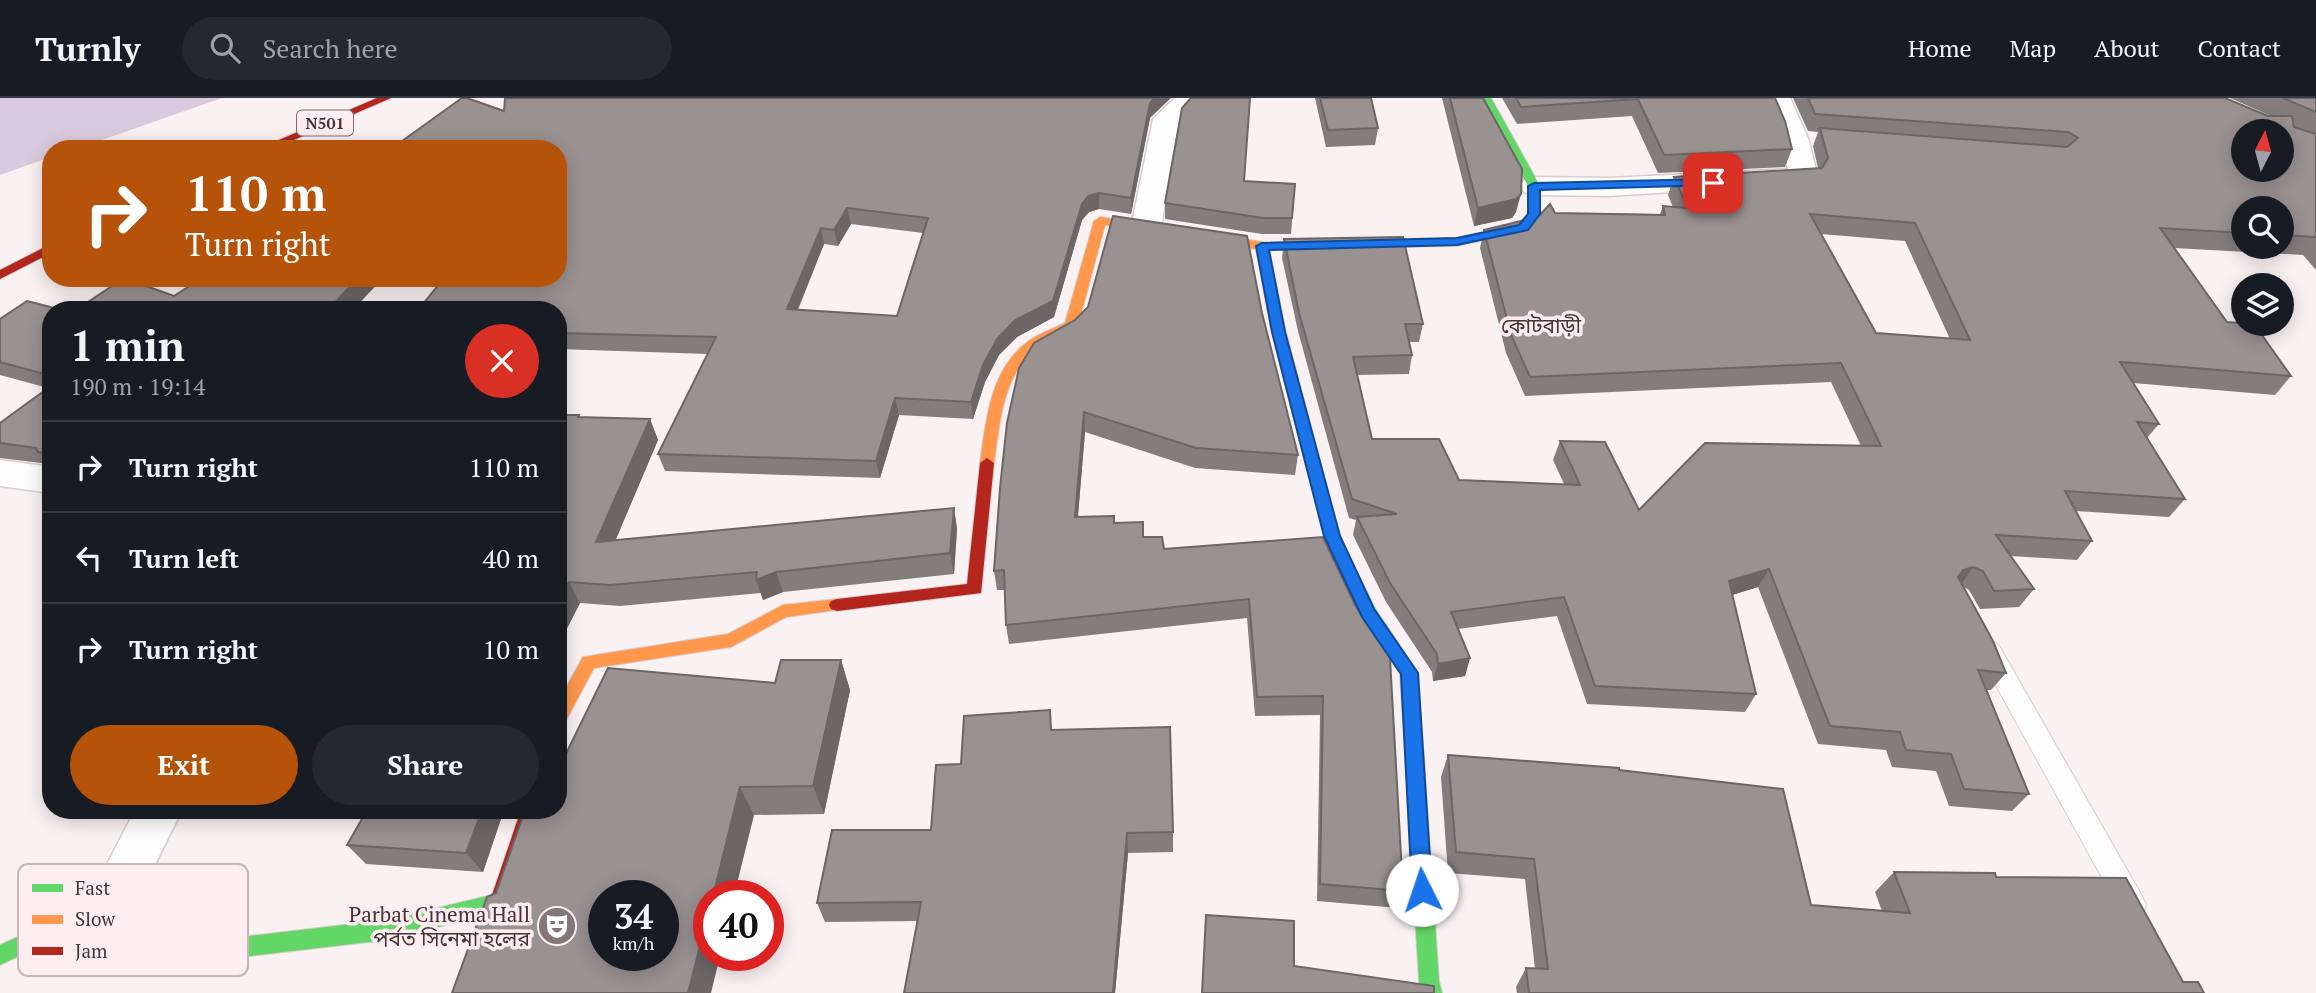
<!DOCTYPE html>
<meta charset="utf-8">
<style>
:root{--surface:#171b24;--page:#242831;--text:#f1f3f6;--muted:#9ea1a6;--line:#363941;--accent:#b45309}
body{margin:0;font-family:"PT Serif","Noto Sans Bengali",serif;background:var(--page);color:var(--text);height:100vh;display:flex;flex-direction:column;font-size:26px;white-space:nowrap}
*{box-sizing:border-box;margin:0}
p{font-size:23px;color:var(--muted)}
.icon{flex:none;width:38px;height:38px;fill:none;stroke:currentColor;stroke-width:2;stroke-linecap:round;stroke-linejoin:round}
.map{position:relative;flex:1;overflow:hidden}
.details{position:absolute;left:42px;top:203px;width:525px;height:518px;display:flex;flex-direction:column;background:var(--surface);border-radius:28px;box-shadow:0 4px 18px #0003}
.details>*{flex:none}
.hud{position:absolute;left:42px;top:42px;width:525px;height:147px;border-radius:28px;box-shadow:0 4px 18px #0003;background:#b45309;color:#fff;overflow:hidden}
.needle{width:46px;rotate:6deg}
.controls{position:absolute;left:2231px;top:21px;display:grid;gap:14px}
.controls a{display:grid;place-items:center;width:63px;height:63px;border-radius:50%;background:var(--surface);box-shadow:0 4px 18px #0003;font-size:35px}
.speed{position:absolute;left:588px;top:782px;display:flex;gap:14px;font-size:35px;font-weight:700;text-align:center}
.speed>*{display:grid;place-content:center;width:91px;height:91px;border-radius:50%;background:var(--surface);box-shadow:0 4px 18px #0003;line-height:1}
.speed small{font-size:18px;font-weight:400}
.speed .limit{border:10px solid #d22;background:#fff;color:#111}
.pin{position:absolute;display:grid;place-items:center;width:60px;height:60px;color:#fff;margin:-30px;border-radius:14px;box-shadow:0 4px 10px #0006}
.me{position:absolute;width:77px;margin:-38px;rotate:356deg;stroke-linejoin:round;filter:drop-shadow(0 0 5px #0008)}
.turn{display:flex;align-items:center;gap:24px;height:147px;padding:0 28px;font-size:32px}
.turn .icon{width:91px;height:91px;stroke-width:2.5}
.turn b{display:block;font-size:49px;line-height:60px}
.round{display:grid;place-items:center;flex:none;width:74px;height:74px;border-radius:37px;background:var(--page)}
.head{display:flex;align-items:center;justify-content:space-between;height:119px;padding:0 28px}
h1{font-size:42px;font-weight:600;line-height:52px}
.button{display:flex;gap:14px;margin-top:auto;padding:14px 28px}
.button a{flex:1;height:80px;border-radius:42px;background:var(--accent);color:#fff;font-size:28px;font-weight:600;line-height:80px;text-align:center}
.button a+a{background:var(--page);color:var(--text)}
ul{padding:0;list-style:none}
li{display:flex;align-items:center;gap:21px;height:91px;padding:0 28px;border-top:2px solid var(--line)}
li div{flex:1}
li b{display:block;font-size:26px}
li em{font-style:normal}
header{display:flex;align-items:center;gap:42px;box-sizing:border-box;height:98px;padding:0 35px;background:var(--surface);border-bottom:2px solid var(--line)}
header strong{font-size:33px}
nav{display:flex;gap:38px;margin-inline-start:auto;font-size:24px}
.search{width:490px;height:63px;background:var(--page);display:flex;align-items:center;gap:18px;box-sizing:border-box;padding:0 24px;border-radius:38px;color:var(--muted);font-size:26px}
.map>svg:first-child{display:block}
.water{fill:#dacadf}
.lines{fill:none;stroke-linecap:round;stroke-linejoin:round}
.lane-casing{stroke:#d8ccce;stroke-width:2}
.street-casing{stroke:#d8ccce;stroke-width:3}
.fast-casing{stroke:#d8ccce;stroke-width:2}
.slow-casing{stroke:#d8ccce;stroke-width:2}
.jam-casing{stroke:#d8ccce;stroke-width:2}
.lane{fill:#fefdfd;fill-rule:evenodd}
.street{fill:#fefdfd;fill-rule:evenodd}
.fast{fill:#63d668;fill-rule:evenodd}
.slow{fill:#ff974d;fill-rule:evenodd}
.jam{fill:#b3261e;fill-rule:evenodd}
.wall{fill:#847d7d;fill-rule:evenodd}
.shaded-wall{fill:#6c6666}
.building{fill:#9a9191;stroke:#6c6666;stroke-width:2;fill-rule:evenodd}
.route{fill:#1a73e8;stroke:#114b97;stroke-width:2}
.labels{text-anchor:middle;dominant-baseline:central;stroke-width:7;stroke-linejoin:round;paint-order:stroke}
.shield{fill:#feedf0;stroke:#7c6c6f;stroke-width:2}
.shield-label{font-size:16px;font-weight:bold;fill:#453538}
.quarter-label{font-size:21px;fill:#453538;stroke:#feedf0}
.near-poi-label{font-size:21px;fill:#453538;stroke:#feedf0;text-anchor:end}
.key{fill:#feedf0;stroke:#c6b6b9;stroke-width:2}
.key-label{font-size:19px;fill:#453538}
</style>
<header>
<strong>Turnly</strong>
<div class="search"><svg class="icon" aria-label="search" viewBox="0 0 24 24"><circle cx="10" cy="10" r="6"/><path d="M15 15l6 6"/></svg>Search here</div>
<nav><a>Home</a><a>Map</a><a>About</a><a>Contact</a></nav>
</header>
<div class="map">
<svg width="2316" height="895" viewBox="0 0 2316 895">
<rect width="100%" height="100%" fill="#faf1f3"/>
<!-- water -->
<path class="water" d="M0,0H222L76,51H51V59L0,77Z"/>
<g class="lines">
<!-- lane casing -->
<g class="lane-casing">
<path id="lane" d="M1989,543L1998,546L2142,798L2146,807L2142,816L2132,820L2122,816L1977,553L1980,546Z"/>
</g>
<!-- street casing -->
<g class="street-casing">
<path id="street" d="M1175,0H1204L1179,24L1161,130L1157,136L1146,139L1135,136L1131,130L1153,21Z
M1764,0H1790L1808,40L1818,79L1814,85L1609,98L1534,97L1524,94L1520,88L1524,82L1534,79L1609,80L1788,71L1780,40Z
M0,362L51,369V395L0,388Z
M135,712H182L129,819L112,826L95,819L88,803Z"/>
</g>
<!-- fast casing -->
<g class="fast-casing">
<path id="fast" d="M1481,0H1491L1540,88V116L1527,132L1457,148L1302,150L1300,147L1306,143L1457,140L1519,126L1528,116V88Z
M1340,450L1346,452L1375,510L1418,575L1439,883L1442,895H1422L1419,883L1400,576L1362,519L1332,456Z
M502,788L509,791L512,797L506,812L386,842L232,860L122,830L115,828L108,815L0,867V847L112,794L119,796L128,813L232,840L386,822L492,797L495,791Z"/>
</g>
<!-- slow casing -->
<g class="slow-casing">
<path id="slow" d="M1100,119L1262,144H1310L1312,147L1306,151L1269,152L1286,234L1340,438L1348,456L1346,460H1334L1324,438L1272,234L1256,151L1105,127L1078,227C1067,238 1048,241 1036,251C1002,278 1000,325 994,365L987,370L982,369L980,365C986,323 990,273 1026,245C1037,236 1052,231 1065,225L1094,123Z
M837,501L843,503L845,507L843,511L786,519L731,549L594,570L564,626L558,628V604L583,559L728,536L783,507Z"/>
</g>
<!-- jam casing -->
<g class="jam-casing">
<path id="jam" d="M377,0H391L273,51H258Z
M51,146V155L0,181V172Z
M987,360L994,365L981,495L837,513L831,511L829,507L831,503L837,501L967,486L980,365Z
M521,712H539L512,797L509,803L502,806L495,803L492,797Z"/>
</g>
<!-- lane -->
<use href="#lane" class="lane"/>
<!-- street -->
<use href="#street" class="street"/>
<!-- fast -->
<use href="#fast" class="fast"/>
<!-- slow -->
<use href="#slow" class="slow"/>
<!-- jam -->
<use href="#jam" class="jam"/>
</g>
<!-- wall -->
<path class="wall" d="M1315,0H1371L1378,30L1375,47L1326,49Z
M1442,0H1483L1516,114L1512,120L1474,128Z
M1502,0H1775L1792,51L1785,69L1658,75L1632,18L1517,26Z
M1793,0H2225L2268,18H2271L2230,0H2316V172L2303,157L2174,150L2227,224L2291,278L2275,297L2133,285L2159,326L2147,340L2185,401L2169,419L2076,413L2092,443L2077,462L2011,458L2034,491L2019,509L1980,511L1969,492L1964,489L2006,575L1991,592H1986L2029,696L2012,713L1949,708L1936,673L1892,669L1886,652L1818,646L1758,489L1732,497L1756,596L1745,614L1587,606L1557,518L1458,531L1470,560L1465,578L1433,583L1432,574L1386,504L1353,437L1356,422L1349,420L1298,233L1282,160L1284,141L1423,226L1419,244H1409L1412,257L1409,276L1357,277L1372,341L1459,382L1564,386L1553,362L1560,343L1639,412L1861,348L1831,284L1525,298L1506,255L1480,150L1484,132L1555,115L1660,116L1663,108L1673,109L1668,97L1674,79L1818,70L1813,48L1818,34L1808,33ZM2244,110H2282V149H2244ZM1821,136L1905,143L1950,241L1876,235Z
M504,13L1150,20L1131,116L1099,111L1089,114L1082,122L1054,219L1017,239L999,257L985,284L973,321L899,317L880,380L665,373L658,356L708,256L558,251V180ZM851,126L923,135L897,218L798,212L824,146L838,148Z
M1244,83L1295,86L1291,136H1262L1165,121V105Z
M51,212V368L49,366L0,360V325L48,290L0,277V221Z
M1262,215L1298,357L1295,377L1195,370L1085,334L1078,419L1114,425L1144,439L1164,451L1323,439L1403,793L1398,810L1317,803L1320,617L1255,618L1247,520L1009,546L1006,527L1005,492H997L994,473L1007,325Z
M580,319L650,321L658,342L615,442L954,410L957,431L954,476L783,494L763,502L761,495L620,508L580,505L558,548Z
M841,562L850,592L824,716L754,717L496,795L775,585Z
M1053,631L1173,734V754L1128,755L1115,895H904L918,823L825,824L817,805L931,732L961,666Z
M1448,657L1619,672L1811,807L1882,813L1875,794L1894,774L1996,779L2204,895H1517L1516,889L1526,870L1535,871L1525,781L1448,775L1441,679Z
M504,712L483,774L366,766L347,747Z"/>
<!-- shaded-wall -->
<path class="shaded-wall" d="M1155,0H1171L1150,20L1131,116V100L1150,5Z
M1099,95V111L1089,114L1082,122L1054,219L1017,239L999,257L985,284L973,321L971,304L983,267L997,241L1082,106L1088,98Z
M1521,96L1516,114L1512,120L1474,128L1478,110Z
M847,110L851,126L838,148L834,132Z
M821,130L824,146L791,227L787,211Z
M358,180H383L353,212H328Z
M895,300L899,317L880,380L876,363Z
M1084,314L1085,334L1076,439L1075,419Z
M650,321L658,342L606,465L596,444Z
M954,410L957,431L954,476L950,455Z
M1973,469L1960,488L1950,491L1963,472Z
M1769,471L1758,489L1719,501L1729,483Z
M776,474L783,494L763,502L756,482Z
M569,484L580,505L558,548V506Z
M1470,560L1465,578L1433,583L1438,566Z
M841,562L850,592L824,716L813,688Z
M740,689L754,717L734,798H713Z
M482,712H504L483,774L466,755Z
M1127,735L1128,755L1115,895H1113Z
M709,813V858H720L711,895H688Z"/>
<!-- building -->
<path class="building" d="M462,0H467L504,13L505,0H1155L1150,5L1131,100L1099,95L1088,98L1082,106L1053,203L1015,222L997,241L983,267L971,304L895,300L876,363L658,356L716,239L558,235V212H418L444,180H558V51H391ZM847,110L928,120L897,218L787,211L821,130L834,132Z
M1191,0H1250L1244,83L1295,86L1292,120H1263L1165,105L1182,10Z
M1320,0H1371L1378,30L1328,32Z
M1450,0H1483L1522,71L1521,96L1516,101L1478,110Z
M1516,0H1775L1785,23L1792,51L1664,57L1638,1L1521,9Z
M1808,0H2225L2268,18H2292L2294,29L2316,36V139L2282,137V110H2244V135L2160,130L2227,224L2254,226L2291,278L2120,264L2159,326L2137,324L2185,401L2065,393L2092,443L1996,437L2034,491L1994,493L1983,473L1973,469L1963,472L1958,479L1993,543L2006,575L1978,572L2029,696L1964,691L1951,656L1906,652L1900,634L1830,628L1769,471L1729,483L1756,596L1595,588L1564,499L1451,514L1470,560L1438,566L1437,556L1390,485L1357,419L1397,416L1352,401L1299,215L1284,141L1403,139L1423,226H1405L1412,257L1353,259L1372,341H1439L1459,382L1580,387L1560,343L1605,344L1639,412L1705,345L1881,348L1841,265L1530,279L1511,237L1484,132L1538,119L1550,106L1555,115L1665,117L1663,108L1688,110L1674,79L1822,70L1828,60L1820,30L2067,49L2078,40L2068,34L1815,16ZM2244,33H2282V72H2244ZM1810,116L1915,125L1970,242L1876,235Z
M2283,0H2316V14Z
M1113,118L1247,138L1262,215L1298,357L1196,350L1084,314L1075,419L1114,418V425L1143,424V439H1162L1164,451L1323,439L1355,507L1390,560L1403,793L1320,786L1323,598L1257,599L1249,501L1006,527L1004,472L994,473L1000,390L1007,325L1019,270L1034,245L1075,222L1088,209Z
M124,180L174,198L202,180H358L328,212H76Z
M27,203L62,212H51V278L0,264V221Z
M51,288V356L38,354L36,350L0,345V325Z
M558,317H579L578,319L650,321L596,444L954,410L950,455L776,474L756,482L757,474L610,487L569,484L558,506Z
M781,562H841L813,688L740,689L713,798H709V813L688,895H452L487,799L496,795L525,712H558V672L608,570L775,585ZM604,798H663V858H604Z
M1050,612L1051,632L1170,629L1173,734L1127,735L1113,895H904L921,804L817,805L832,732H931L936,667L961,666L964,618Z
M1448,657L1619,670V672L1783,691L1811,807L1910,815L1894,774L1995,775L1996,779L2126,780L2183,884H2198L2204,895H1529L1526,870L1548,871L1534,761L1456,754Z
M367,712H482L466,755L347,747Z
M1206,817L1294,823V868L1434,888V895H1202Z"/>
<!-- route -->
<path class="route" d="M1713,81L1717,82V87L1540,92V116L1528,132L1457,147L1269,152L1285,234L1340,438L1374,511L1418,575L1432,792L1429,799L1422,802L1415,799L1412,792L1401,576L1362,519L1324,438L1272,234L1256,148L1262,145L1457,140L1519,127L1528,116V88L1534,85Z"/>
<!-- icons -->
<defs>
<g id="theatre-disc" transform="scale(2.0125)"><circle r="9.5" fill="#847779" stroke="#feedf0"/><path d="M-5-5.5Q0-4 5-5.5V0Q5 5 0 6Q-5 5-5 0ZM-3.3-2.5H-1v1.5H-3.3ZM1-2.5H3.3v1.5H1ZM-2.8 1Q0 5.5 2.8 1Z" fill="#fff"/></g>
</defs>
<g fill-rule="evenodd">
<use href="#theatre-disc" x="557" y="828"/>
</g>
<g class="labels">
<!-- shield labels -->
<rect class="shield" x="297" y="12.5" width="56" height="25" rx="5"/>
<g class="shield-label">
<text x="325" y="25">N501</text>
</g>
<!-- quarter labels -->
<g class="quarter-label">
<text x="1541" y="227">কোটবাড়ী</text>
</g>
<!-- near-poi labels -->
<g class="near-poi-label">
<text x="530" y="816">Parbat Cinema Hall<tspan x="530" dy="24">পর্বত সিনেমা হলের</tspan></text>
</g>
</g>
<!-- legend -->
<rect x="18" y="766" width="230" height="112" rx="10" class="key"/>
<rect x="32" y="786" width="31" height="8" fill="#63d668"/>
<rect x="32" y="817" width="31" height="9" fill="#ff974d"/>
<rect x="32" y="849" width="31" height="8" fill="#b3261e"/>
<g class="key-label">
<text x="75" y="797">Fast</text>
<text x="75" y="828">Slow</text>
<text x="75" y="860">Jam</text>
</g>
</svg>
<div class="controls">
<a><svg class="needle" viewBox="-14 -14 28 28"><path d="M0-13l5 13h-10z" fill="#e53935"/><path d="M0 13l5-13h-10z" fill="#9ea1a6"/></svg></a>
<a><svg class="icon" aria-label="search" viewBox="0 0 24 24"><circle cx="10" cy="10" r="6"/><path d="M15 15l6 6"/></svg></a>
<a><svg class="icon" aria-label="layers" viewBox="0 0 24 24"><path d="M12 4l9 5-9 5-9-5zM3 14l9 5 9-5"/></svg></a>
</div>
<div class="speed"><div>34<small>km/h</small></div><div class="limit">40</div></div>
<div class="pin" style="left:1713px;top:85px;background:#d93025"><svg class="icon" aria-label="arrive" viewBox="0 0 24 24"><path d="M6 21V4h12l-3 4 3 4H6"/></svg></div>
<svg class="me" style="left:1422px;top:792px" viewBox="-20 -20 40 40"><circle r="19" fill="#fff"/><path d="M0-13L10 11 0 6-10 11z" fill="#1a73e8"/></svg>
<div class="hud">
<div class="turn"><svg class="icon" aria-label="right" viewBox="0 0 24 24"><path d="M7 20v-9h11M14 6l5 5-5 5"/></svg><div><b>110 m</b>Turn right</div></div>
</div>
<section class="details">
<div class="head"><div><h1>1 min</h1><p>190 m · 19:14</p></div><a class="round" style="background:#d93025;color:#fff"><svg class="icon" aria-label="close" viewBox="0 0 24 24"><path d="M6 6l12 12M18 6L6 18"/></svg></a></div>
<ul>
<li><svg class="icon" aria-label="right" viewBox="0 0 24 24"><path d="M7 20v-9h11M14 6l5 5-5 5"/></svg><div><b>Turn right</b></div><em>110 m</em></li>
<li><svg class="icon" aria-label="left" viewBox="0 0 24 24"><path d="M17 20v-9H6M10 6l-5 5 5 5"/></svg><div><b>Turn left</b></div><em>40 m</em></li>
<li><svg class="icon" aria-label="right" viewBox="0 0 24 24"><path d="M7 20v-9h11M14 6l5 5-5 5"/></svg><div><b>Turn right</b></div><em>10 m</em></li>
</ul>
<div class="button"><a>Exit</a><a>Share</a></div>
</section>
</div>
